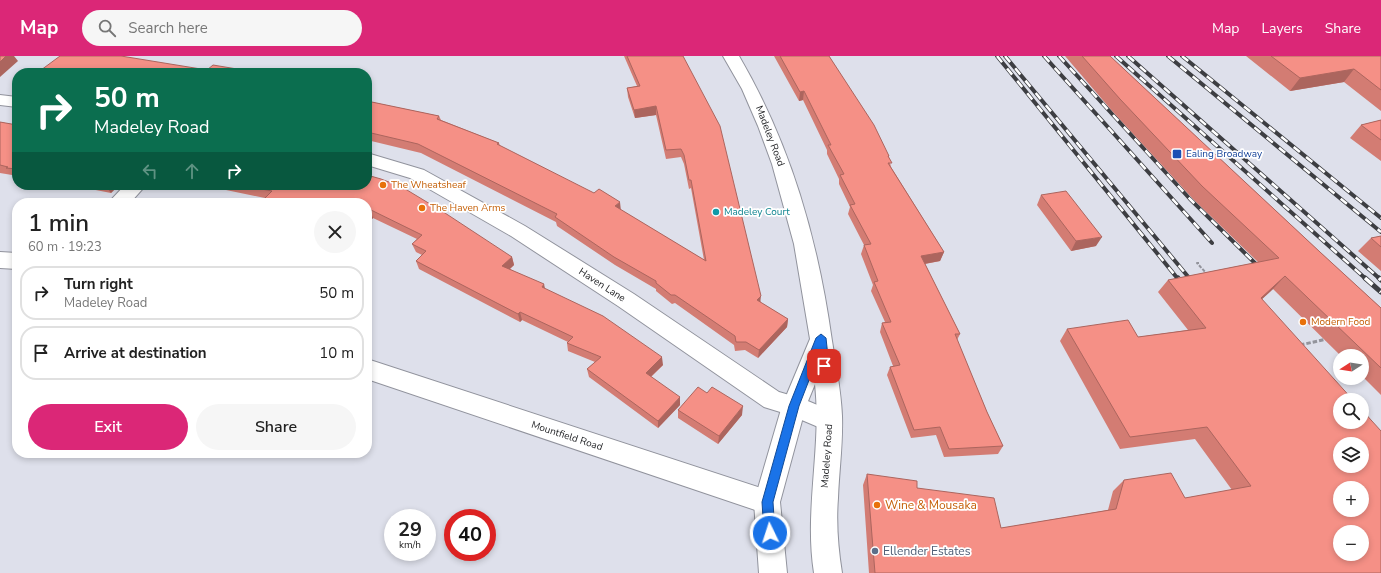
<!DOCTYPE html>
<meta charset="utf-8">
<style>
:root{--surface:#fff;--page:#f6f6f6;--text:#222;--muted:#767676;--line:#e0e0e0;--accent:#db2777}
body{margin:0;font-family:"Nunito Sans",sans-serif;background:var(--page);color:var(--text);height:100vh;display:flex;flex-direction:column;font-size:15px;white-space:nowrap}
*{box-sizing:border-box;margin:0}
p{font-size:13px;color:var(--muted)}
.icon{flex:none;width:22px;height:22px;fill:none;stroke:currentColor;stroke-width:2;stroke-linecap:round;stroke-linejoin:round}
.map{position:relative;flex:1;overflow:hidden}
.drawer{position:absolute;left:12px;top:142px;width:360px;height:260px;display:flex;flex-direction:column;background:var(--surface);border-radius:16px;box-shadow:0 2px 6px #0003}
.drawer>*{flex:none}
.banner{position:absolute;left:12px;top:12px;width:360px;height:122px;border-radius:16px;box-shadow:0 2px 6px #0003;background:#0b6e4f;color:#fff;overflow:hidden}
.needle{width:26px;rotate:258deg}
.tools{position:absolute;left:1333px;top:293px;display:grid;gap:8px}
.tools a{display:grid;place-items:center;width:36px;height:36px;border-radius:50%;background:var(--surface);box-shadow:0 2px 6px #0003;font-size:20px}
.speed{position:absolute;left:384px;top:453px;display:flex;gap:8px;font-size:20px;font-weight:700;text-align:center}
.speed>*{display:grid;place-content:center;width:52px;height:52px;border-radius:50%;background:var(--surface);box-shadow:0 2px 6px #0003;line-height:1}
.speed small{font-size:10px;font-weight:400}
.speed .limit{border:6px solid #d22;background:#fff;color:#111}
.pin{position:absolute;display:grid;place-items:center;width:34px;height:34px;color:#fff;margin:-17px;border-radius:8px;box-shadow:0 2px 6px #0006}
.me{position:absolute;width:44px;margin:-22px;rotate:356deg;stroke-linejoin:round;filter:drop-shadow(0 0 3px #0008)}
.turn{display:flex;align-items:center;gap:14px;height:84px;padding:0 16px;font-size:18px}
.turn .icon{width:52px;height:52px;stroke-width:2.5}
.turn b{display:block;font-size:28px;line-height:34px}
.lanes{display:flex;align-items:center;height:38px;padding:0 16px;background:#0003;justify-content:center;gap:20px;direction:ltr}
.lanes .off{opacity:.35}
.round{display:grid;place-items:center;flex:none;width:42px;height:42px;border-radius:21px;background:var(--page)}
.overview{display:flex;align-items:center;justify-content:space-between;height:68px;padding:0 16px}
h1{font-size:24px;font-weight:600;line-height:30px}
.action{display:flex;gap:8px;margin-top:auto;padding:8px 16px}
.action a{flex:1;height:46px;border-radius:24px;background:var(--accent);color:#fff;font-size:16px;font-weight:600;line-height:46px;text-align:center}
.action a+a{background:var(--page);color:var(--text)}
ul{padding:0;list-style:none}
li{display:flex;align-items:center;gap:12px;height:54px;margin:0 8px 6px;padding:0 8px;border:2px solid var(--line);border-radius:16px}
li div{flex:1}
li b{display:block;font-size:15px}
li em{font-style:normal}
header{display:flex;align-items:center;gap:24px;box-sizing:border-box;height:56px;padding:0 20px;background:var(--accent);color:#fff}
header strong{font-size:19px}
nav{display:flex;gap:22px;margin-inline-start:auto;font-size:14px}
.search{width:280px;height:36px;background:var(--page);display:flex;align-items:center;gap:10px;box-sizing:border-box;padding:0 14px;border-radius:22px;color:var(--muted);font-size:15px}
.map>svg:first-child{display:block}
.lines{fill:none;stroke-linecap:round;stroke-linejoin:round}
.street-casing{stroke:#91939d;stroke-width:2}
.secondary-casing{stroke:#91939d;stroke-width:2}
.path-far1{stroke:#93949c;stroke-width:2;stroke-dasharray:3.5 1.5;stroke-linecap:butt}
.path{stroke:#93949c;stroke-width:3;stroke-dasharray:4.5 2;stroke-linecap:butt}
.street{fill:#fff;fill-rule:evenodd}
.secondary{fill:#fff;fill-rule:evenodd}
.rail-far1-casing{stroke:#3d3e42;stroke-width:4}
.rail-casing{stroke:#3d3e42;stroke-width:5}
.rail-far1{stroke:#fff;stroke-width:2.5;stroke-dasharray:8;stroke-linecap:butt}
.rail{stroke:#fff;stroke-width:3.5;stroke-dasharray:10;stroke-linecap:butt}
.wall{fill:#d37c73}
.shaded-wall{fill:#ac655e}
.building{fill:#f59086;stroke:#ac655e;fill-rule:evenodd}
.route{fill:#1a73e8;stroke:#114b97}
.transit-dot{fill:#1a4fb4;stroke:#fff;stroke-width:1.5}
.food-dot{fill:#e8710a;stroke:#fff;stroke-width:1.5}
.culture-dot{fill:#0f9aa8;stroke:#fff;stroke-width:1.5}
.service-dot{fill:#5c6f8a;stroke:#fff;stroke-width:1.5}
.labels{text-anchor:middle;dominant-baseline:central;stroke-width:3.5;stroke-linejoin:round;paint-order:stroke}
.street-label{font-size:10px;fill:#1f2023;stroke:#fff}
.transit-label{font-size:10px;fill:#164399;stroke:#fff;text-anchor:start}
.food-label{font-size:10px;fill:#c56008;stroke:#fff;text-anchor:start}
.culture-label{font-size:10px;fill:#0d838f;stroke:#fff;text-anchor:start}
.near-food-label{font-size:12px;fill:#c56008;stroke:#fff;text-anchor:start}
.near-service-label{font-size:12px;fill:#4e5e75;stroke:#fff;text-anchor:start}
</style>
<header>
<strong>Map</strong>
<div class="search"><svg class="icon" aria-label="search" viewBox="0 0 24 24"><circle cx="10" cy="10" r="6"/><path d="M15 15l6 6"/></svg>Search here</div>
<nav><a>Map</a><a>Layers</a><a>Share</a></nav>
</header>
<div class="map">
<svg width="1381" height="517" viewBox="0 0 1381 517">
<rect width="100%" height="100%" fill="#dee0eb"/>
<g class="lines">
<!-- street casing -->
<g class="street-casing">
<path id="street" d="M0,39L17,41V51L0,49Z
M367,97L424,114L525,170L634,238L779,336L803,343L839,358L842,365L839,372L830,376L790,359L764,351L618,250L511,180L410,122L367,109Z
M125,129H146L130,147H108Z
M0,196L17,197V213L0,212Z
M367,303L767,434L776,437L780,446L776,455L767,458L367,323Z"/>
</g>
<!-- secondary casing -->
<g class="secondary-casing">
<path id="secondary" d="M723,0H739C791,89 818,184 832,285C836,310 841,335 842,360C843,387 839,415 838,442C836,467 838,492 842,517H814C804,454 822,391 815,328L806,350L780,446L787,517H759L754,446L782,350L810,283L794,188L772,108L758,70L742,33Z"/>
</g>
<!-- path-far1 -->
<path class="path-far1" d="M1199,207H1197L1207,218"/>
<!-- path -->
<path class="path" d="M1300,289L1327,283"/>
<!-- street -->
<use href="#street" class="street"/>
<!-- secondary -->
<use href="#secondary" class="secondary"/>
<!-- rail-far1 casing -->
<g class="rail-far1-casing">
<path id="rail-far1" d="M997,0L1178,223
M1005,0L1190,223
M1044,0L1212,187
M1059,0L1190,143L1263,215
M1116,0L1366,223
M1128,0L1380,223
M1168,0L1381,176
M1182,0L1381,162"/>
</g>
<!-- rail casing -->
<g class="rail-casing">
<path id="rail" d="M1178,222L1184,230
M1189,222L1194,228
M1365,222L1381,236
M1379,222L1381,224"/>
</g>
<!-- rail-far1 -->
<use href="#rail-far1" class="rail-far1"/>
<!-- rail -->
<use href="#rail" class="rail"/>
</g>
<!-- wall -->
<path class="wall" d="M624,0H683L761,247L788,263L787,271L758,302L745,294L735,295L734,289L675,247L672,248L656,235V233L615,209L557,170L556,166L421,97L367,84V45L439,60L441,64L499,87L500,90L621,154L704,204L691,132L689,133L684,108L681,101L666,103L656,59L635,62L628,41L627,32L637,30Z
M774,0H829L889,100V102L891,111L944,196L940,205L925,208L960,278L957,284L987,356L1003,390L998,398L944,401L936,379L911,382L887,319L890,311L893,310L880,276L882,267L885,266L871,235L873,229L861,198L864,189L848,158L850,151L839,128V123L827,98V94L803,44L799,45Z
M1065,0H1110L1320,196L1381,252V339L1362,320V300H1341L1273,233L1262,243L1381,517H869L863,429L867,418L917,432L1001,472L1108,454L1113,435L1124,424L1185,442L1232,434L1195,383L1120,393L1060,285L1067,273L1138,281L1188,274L1158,236L1168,224L1258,206L1193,143L1113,56Z
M1246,0H1381V55L1344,26L1290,35Z
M1381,64V105L1350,82L1361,69Z
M0,66L17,69V121H14L12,119L0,117Z
M70,129H119L111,137Z
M202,129H367L512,201L514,209L510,213L545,233L663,309L651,321L680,349L658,372L589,321L587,313L595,306L568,295L567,287L568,286L522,264L520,266L419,213L416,205L422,199L416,196L412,188L417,183L373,162L367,168V147L265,142Z
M1041,139L1096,190L1071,195L1037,149Z
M1381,180V215L1358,195L1371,182Z
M678,354L742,359L718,388L678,362Z"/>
<!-- shaded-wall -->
<path class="shaded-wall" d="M6,0H14L18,5L0,21V6Z
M1354,13L1344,26L1290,35L1300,22Z
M804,35L803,44L799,45L800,36Z
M656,50V59L635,62L634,54Z
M105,129H119L111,137Z
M620,146L621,155L615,150Z
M369,153L373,162L367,168V156Z
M1102,181L1096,190L1071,195L1076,185Z
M944,196L940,205L918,209L921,200Z
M512,201L514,209L504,218L502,210Z
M1285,220L1273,233L1250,254L1261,242Z
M544,228L546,237L542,231Z
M761,240L760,248L757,244Z
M520,256L522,264L520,266L518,258Z
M788,263L787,271L758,302L759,294Z
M662,301L663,309L646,325V317Z
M680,341V349L658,372V365Z
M743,350L742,359L718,388L719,380Z"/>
<!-- building -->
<path class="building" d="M0,0H6L0,6Z
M60,0H121L207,14L213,9L261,17H37Z
M627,0H683L720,70L761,240L757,244L788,263L759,294L746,286H736L735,280L675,239H671L656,227V225L614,201L555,161L557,158L418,88L367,76V45L439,60L437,63L499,87L497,88L594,137L599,133L620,146L615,150L706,205L691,124H689L684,99L681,93L666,94L656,50L634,54L627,32L640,30Z
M780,0H829L874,69L889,100H888L892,107H888L944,196L921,200L960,278H955L987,356L1003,390L949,393L940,371L914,374L890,311L900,309L882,267L891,266L874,226L878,225L864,189L871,188L850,149L855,148L840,119L844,118L828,89H831L804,35L800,36Z
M1082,0H1110L1320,196L1381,252V312L1285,220L1261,242L1353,344H1340V366H1362V354L1381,375V517H875L867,418L917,425V432L994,442L1001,472L1116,453L1124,424L1171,417L1185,442L1251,430L1207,371L1130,381L1067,273L1128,264L1138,281L1206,272L1168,224L1279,202L1202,130L1120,43ZM1340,388H1362V410H1340ZM1340,432H1362V454H1340ZM1340,476H1362V498H1340Z
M1271,0H1381V34L1354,13L1300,22Z
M1381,64V84L1361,69Z
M0,66L17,69V113L6,112L8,111L0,109Z
M367,119L381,123L402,131L445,157L512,201L502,210L544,228L542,231L603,260L662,301L646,317L680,341L658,365L587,313L601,301L567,287L573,281L520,256L518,258L416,205L426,195L412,188L422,179L369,153L367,156V147H260L272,135L240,129H367Z
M1066,135L1102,181L1076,185L1041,139Z
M1381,180V191L1371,182Z
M698,331L707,337L712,331L743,350L719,380L678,354Z"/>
<!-- route -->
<path class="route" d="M821,278L826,282L829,310L827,313H821L818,301L799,350L773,446L775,477L774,481L770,483L766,481L764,477L762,446L789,350L816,282Z"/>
<!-- markers -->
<rect class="transit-dot" x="1172" y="93" width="10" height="10" rx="2"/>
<g class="food-dot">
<circle cx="383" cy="129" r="4"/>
<circle cx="422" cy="152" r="4"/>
<circle cx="1303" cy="266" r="4"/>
<circle cx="877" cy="449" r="4"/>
</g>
<circle class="culture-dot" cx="716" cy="156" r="4"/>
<circle class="service-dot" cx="875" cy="495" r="4"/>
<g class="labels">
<!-- street labels -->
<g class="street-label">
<text transform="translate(770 80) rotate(69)">Madeley Road</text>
<text transform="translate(602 229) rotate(33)">Haven Lane</text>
<text transform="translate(567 380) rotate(18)">Mountfield Road</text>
<text transform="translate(827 400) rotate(-86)">Madeley Road</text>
</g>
<!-- transit labels -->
<g class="transit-label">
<text x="1186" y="98">Ealing Broadway</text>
</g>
<!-- food labels -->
<g class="food-label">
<text x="391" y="129">The Wheatsheaf</text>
<text x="430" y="152">The Haven Arms</text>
<text x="1311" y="266">Modern Food</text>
</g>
<!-- culture labels -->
<g class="culture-label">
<text x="724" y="156">Madeley Court</text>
</g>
<!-- near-food labels -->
<g class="near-food-label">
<text x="885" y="449">Wine &amp; Mousaka</text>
</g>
<!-- near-service labels -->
<g class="near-service-label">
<text x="883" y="495">Ellender Estates</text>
</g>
</g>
</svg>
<div class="tools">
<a><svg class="needle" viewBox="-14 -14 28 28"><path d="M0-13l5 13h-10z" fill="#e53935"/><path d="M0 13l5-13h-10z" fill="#767676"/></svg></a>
<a><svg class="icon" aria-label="search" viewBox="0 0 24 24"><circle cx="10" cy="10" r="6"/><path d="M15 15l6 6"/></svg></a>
<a><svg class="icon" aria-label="layers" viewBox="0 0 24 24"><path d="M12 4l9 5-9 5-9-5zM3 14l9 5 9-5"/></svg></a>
<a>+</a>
<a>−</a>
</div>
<div class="speed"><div>29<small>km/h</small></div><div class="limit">40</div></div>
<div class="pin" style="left:824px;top:310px;background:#d93025"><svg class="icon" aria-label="arrive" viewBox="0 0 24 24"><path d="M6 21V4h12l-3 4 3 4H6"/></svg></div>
<svg class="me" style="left:770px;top:477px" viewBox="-20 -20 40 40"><circle r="17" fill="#1a73e8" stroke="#fff" stroke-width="3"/><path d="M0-11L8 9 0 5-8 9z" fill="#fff"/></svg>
<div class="banner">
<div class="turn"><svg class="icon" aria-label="right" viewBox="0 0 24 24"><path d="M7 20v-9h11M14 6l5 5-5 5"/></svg><div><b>50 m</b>Madeley Road</div></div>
<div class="lanes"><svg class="icon off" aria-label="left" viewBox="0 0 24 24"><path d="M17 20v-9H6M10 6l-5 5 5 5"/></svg><svg class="icon off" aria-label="ahead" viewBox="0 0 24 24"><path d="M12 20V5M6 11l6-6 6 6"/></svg><svg class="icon" aria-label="right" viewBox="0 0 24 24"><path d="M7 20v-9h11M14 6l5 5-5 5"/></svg></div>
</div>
<section class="drawer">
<div class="overview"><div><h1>1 min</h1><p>60 m · 19:23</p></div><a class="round"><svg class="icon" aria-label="close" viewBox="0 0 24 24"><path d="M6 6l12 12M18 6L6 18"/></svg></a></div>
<ul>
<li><svg class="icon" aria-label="right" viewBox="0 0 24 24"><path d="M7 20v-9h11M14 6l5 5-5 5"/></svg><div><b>Turn right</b><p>Madeley Road</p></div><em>50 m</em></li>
<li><svg class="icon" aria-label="arrive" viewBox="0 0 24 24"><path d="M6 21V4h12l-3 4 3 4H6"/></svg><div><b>Arrive at destination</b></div><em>10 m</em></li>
</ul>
<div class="action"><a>Exit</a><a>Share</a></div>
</section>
</div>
